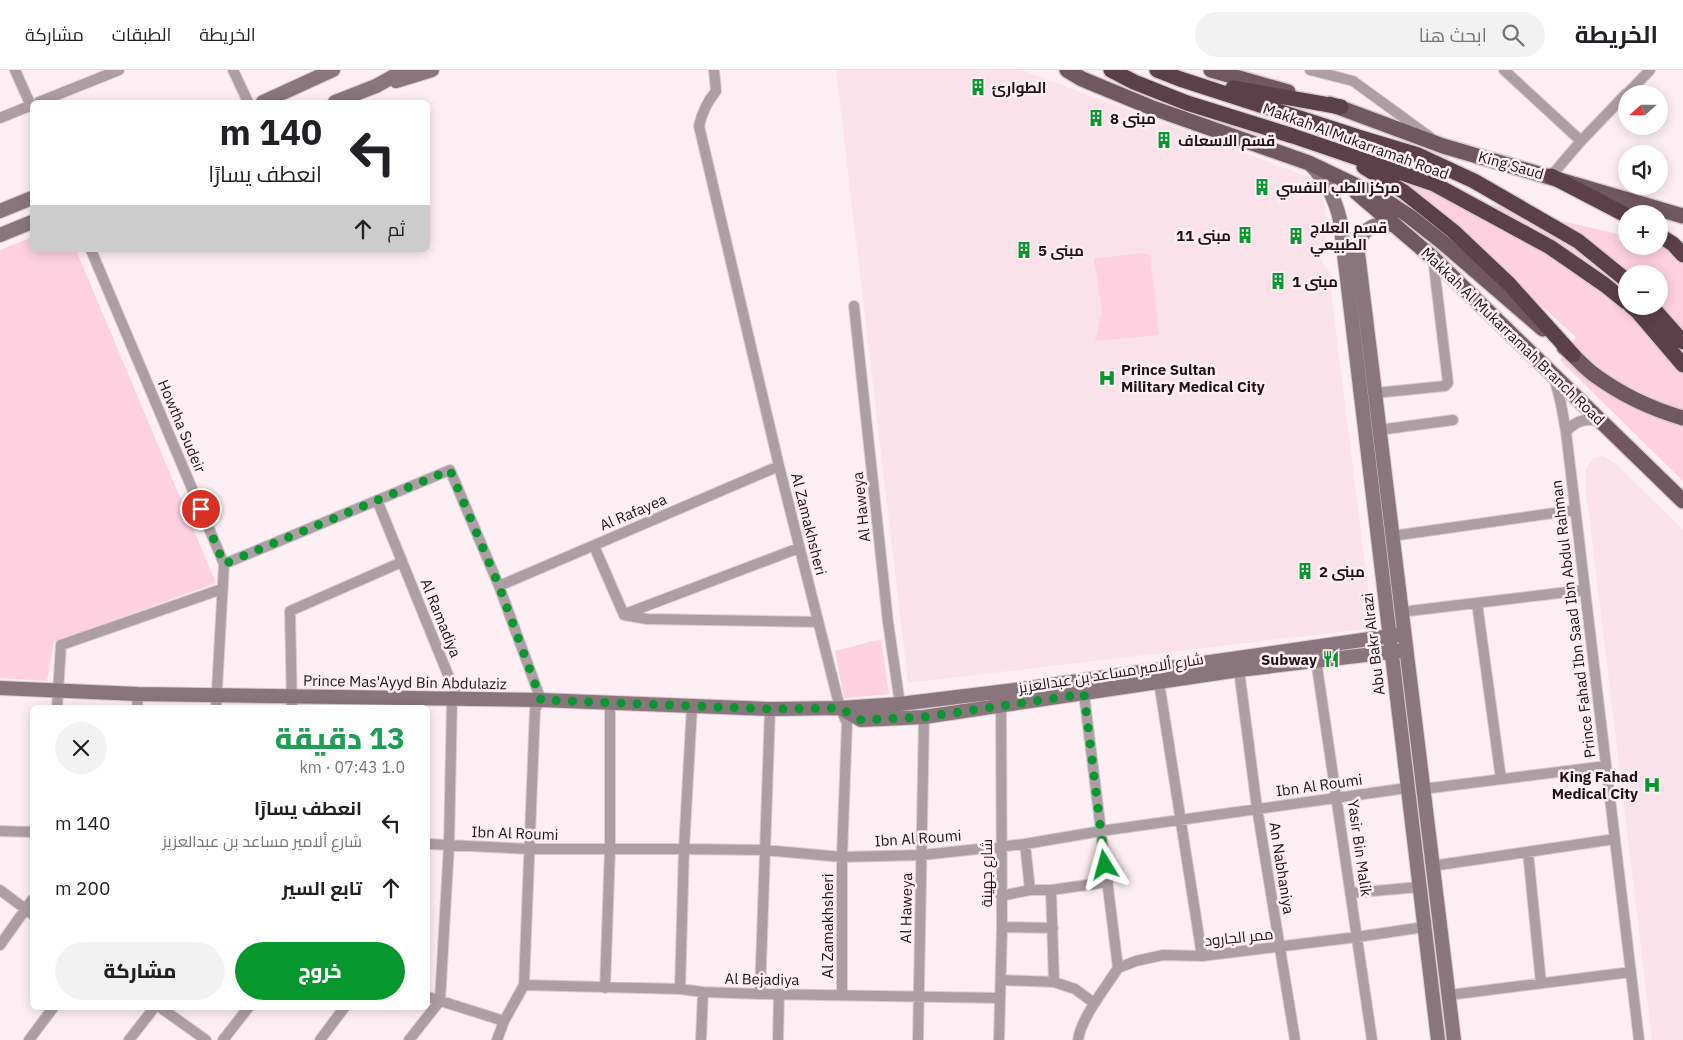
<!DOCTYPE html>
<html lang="ar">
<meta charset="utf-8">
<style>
:root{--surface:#fff;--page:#f2f2f2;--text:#202124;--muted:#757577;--line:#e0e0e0;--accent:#06982f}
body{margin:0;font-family:"IBM Plex Sans",Cairo,sans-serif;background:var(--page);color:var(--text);direction:rtl;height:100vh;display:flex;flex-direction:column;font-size:19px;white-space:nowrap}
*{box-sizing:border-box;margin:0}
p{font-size:16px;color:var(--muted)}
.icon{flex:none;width:28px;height:28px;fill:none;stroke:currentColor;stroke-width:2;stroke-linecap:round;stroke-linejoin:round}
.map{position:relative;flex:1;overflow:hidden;direction:ltr}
.side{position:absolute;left:30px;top:635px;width:400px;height:305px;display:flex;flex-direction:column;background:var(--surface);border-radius:8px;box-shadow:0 2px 12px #0003;direction:rtl}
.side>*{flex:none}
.hud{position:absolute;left:30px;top:30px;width:400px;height:152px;border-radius:8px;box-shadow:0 2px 12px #0003;direction:rtl;background:#fff;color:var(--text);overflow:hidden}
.needle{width:32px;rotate:249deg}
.controls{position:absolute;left:1618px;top:15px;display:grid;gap:10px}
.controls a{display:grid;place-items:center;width:50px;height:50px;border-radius:50%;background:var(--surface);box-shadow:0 2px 12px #0003;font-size:25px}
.pin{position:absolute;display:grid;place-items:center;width:42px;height:42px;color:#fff;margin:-21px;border:2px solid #fff;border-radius:50%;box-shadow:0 1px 5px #0007}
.me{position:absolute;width:55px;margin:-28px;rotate:352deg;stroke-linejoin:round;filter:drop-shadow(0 0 4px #0008)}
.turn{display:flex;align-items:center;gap:18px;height:105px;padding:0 25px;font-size:22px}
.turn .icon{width:65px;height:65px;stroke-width:2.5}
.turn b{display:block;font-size:35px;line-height:42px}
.then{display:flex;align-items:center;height:48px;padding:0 25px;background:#0003;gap:10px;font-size:19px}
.round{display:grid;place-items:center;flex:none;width:52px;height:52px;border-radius:26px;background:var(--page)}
.headline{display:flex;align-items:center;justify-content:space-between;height:85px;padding:0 25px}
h1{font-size:30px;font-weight:800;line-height:38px;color:#1e9e55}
.action{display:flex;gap:10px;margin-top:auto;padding:10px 25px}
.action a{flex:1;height:58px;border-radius:30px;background:var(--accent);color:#fff;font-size:20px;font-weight:800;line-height:58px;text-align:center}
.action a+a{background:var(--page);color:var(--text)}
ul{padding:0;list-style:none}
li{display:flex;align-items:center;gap:15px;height:65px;padding:0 25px}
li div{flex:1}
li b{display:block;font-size:19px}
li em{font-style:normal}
header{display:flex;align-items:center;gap:30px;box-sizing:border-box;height:70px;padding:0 25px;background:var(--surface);border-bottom:1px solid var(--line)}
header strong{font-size:24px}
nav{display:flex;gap:28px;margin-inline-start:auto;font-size:18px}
.search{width:350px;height:45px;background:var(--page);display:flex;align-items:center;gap:12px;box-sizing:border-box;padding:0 18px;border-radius:28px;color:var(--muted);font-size:19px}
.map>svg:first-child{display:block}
.built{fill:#fbe1e9}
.green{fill:#fed0e0;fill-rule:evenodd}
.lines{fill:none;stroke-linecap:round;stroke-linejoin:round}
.street-casing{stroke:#daccd1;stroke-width:12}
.secondary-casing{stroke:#daccd1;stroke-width:16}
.primary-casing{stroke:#daccd1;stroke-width:18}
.highway-casing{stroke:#daccd1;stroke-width:18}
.street{stroke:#ad9ea3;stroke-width:10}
.secondary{stroke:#8a757c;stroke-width:14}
.primary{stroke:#715860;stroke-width:15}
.highway{stroke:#5b3f49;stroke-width:15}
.route{stroke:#06982f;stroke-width:9;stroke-dasharray:0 16.2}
.labels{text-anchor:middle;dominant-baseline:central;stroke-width:5;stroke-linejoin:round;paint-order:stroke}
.poi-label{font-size:15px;font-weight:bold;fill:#1f1317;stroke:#feeff4;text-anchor:start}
.street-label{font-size:15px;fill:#1f1317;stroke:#feeff4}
</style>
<header>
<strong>الخريطة</strong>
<div class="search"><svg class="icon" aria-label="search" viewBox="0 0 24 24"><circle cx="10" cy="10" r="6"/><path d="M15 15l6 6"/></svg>ابحث هنا</div>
<nav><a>الخريطة</a><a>الطبقات</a><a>مشاركة</a></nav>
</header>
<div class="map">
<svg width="1683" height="970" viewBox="0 0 1683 970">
<rect width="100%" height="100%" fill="#feeff4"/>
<!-- built -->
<path class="built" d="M836,0H1021L1309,107L1322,124L1326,148L1328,164L1320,189L1332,205L1331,222L1373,558L908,613Z
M1603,386L1616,394L1683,460V970H1652L1585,412L1586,398L1594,388Z"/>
<!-- green -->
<path class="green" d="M1407,115L1626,166V176H1659V174L1683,179V411L1560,290L1576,267ZM1626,204H1659V236H1626Z
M32,167V180H76L216,513L54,572L47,611L0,608V180Z
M1143,183L1150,185L1159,265L1095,271L1102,241L1094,189Z
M881,569L889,624L844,628L835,581Z"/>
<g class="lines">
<!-- street casing -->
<g class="street-casing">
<path id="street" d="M15,0L31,36
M233,0L248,32
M714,0L716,21C707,32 702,42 699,56L779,396L840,638L847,653L842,787V925
M1310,0L1353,11L1430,67
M1504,0L1581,71
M1627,24L1650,0
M39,32L119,0
M0,48L32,35
M1551,106L1581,71L1626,24
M91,180L224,494L216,638
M854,236L888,552L900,634
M1554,307L1561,334L1566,362L1639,970
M1375,323L1445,316L1448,313L1433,188
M1379,360L1453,350
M1566,362C1575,351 1586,347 1600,352
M377,430L455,622L452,629L449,775L440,931L409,970
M1392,466L1575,440
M594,476L624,545L647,549L818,552
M224,494L450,400L499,516L541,630L535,639L524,915L504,951L497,970
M499,516L779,396
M1477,533L1501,709
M1401,542L1584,520
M625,544L799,478
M1316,590L1372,970
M1239,600L1257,738L1295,970
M1159,612L1202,886
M1084,624L1118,898
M57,638L61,575L222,519
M137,638L138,624
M292,638L290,541L402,492
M1423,719L1606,696
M0,761L32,762
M428,774L530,779H684L764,780L842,787L922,785L1025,774L1101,761L1407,718
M1025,774L1030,820
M1528,782L1541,913
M1432,796L1615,769
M0,820L32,844
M1051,820L1054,912
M1351,823L1419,817
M1001,826L1030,820H1051L1108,812
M1002,857L1053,858
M0,875L32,830
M1118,898L1136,891L1163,885L1202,886L1357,867L1424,857
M1001,910L1054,912L1075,919L1094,933
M524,915L680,919L703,922L760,924L1000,928
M605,918L610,779V633
M680,919L684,779L692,636
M760,924L770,639
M1449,925L1631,902
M428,927L504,951
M161,938L206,970
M29,970L53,938
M129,970L154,938
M223,970L248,938
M320,970L344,938
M701,970L703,922
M778,970L779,924
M918,970L924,647
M999,970L1002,857L1001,636
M1078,970C1081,948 1106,917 1118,898"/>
</g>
<!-- secondary casing -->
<g class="secondary-casing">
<path id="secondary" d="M396,11L432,0
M263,32L333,0
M335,32L376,16L405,0
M1309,93C1325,109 1335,127 1340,150L1438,970
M0,141L32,128
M1396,156C1378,150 1363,158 1357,175L1454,970
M0,165L32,152
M0,618L138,624L541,630L770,639L840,638L900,634L1022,619L1404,564
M840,638L861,650L924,647L1239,600L1399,581"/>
</g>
<!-- primary casing -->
<g class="primary-casing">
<path id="primary" d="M1067,0L1082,9L1150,37L1309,93L1380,127L1409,146L1441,171L1543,259
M1211,0L1288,22
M1330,34L1443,76L1683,146
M1356,122L1433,188L1683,431
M1564,277C1575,286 1584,298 1596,306C1622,325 1652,339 1683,348"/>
</g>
<!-- highway casing -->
<g class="highway-casing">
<path id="highway" d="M1111,0L1134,12L1187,33L1293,66L1434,114L1550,177L1605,215L1626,232
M1157,0L1180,9L1358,67L1418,85L1474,111L1578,171L1626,210
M1233,18L1341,37
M1364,97L1404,122L1453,161L1509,214L1573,285
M1551,106L1626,145
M1659,165L1673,174L1683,185
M1631,236L1637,241L1683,295
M1651,236L1683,272"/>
</g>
<!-- street -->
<use href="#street" class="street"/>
<!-- secondary -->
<use href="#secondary" class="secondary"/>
<!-- primary -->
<use href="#primary" class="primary"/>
<!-- highway -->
<use href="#highway" class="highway"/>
</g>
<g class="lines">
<!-- route -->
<path class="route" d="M201,439L224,494L450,400L499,516L541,630L770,639L840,638L861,650L924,647L1084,624L1105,795"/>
</g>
<!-- icons -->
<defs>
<g id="building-bare" transform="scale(1.35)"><path d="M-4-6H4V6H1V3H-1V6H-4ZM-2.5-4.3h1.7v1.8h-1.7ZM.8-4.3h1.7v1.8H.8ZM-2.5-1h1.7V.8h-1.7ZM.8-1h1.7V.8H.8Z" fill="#06982f" stroke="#feeff4" stroke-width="2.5" paint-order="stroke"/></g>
<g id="hospital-bare" transform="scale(1.35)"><path d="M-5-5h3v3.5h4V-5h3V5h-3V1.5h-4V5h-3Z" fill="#06982f" stroke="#feeff4" stroke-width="2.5" paint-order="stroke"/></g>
<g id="restaurant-bare" transform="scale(1.35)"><path d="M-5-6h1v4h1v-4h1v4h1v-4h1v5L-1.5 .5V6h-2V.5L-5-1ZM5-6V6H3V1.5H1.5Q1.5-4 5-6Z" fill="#06982f" stroke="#feeff4" stroke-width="2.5" paint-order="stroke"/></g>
</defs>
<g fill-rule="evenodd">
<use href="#building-bare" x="978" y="17"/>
<use href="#building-bare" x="1096" y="48"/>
<use href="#building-bare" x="1164" y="70"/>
<use href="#building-bare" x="1262" y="117"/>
<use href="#building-bare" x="1245" y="165"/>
<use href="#building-bare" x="1296" y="166"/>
<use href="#building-bare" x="1024" y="180"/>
<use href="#building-bare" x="1278" y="211"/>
<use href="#hospital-bare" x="1107" y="308"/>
<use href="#building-bare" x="1305" y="501"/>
<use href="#restaurant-bare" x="1331" y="589"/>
<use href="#hospital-bare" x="1652" y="715"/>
</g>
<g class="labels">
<!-- poi labels -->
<g class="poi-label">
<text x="992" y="17">الطوارئ</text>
<text x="1110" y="48">مبنى 8</text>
<text x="1178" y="70">قسم الاسعاف</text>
<text x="1276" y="117">مركز الطب النفسي</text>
<text x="1310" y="157">قسم العلاج<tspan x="1310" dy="17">الطبيعي</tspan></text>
<text x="1231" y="165" text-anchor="end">مبنى 11</text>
<text x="1038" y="180">مبنى 5</text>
<text x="1292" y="211">مبنى 1</text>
<text x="1121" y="299">Prince Sultan<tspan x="1121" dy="17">Military Medical City</tspan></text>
<text x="1319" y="501">مبنى 2</text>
<text x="1317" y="589" text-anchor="end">Subway</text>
<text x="1638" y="706" text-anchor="end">King Fahad<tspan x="1638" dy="17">Medical City</tspan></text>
</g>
<!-- street labels -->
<g class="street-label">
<text transform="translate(1356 71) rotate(20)">Makkah Al Mukarramah Road</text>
<text transform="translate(1511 95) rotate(16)">King Saud</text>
<text transform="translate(1513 266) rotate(44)">Makkah Al Mukarramah Branch Road</text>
<text transform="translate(182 356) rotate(67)">Howtha Sudeir</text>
<text transform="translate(861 437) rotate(-96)">Al Haweya</text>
<text transform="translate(633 442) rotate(-23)">Al Rafayea</text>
<text transform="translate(809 454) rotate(76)">Al Zamakhsheri</text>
<text transform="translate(441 548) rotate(68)">Al Ramadiya</text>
<text transform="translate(1573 549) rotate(-97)">Prince Fahad Ibn Saad Ibn Abdul Rahman</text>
<text transform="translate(1373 574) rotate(-97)">Abu Bakr Alrazi</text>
<text transform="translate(1111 603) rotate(-9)">شارع ألامير مساعد بن عبدالعزيز</text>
<text transform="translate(405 612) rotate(1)">Prince Mas'Ayyd Bin Abdulaziz</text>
<text transform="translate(1319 715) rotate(-8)">Ibn Al Roumi</text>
<text transform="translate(515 763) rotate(2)">Ibn Al Roumi</text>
<text transform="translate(918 768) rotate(-4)">Ibn Al Roumi</text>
<text transform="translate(1360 778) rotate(82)">Yasir Bin Malik</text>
<text transform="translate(1282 798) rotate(81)">An Nabhaniya</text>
<text transform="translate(986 803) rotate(-90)">شارع جهينة</text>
<text transform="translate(906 838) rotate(-89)">Al Haweya</text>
<text transform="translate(827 856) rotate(-90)">Al Zamakhsheri</text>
<text transform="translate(1239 867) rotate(-6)">ممر الجارود</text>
<text transform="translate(762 909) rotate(1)">Al Bejadiya</text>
</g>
</g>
</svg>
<div class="controls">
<a><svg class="needle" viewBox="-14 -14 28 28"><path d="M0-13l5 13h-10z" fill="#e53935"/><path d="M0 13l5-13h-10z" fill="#757577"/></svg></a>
<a><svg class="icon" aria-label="sound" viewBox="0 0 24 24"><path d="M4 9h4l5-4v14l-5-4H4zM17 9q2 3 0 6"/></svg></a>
<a>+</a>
<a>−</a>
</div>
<div class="pin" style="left:201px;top:439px;background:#d93025"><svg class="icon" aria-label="arrive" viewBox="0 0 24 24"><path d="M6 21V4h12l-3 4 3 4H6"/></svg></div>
<svg class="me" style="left:1105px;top:795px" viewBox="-20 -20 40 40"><path d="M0-17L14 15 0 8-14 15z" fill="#06982f" stroke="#fff" stroke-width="4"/></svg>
<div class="hud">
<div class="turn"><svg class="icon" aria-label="left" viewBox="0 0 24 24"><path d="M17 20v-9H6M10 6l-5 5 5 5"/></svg><div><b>140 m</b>انعطف يسارًا</div></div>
<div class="then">ثم<svg class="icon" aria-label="ahead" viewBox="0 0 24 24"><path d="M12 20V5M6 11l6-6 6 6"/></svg></div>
</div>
<section class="side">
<div class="headline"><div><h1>13 دقيقة</h1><p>1.0 km · 07:43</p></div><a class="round"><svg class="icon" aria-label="close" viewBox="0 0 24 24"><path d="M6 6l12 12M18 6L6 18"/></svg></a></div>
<ul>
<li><svg class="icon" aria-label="left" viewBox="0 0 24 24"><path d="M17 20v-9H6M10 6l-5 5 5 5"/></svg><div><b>انعطف يسارًا</b><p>شارع ألامير مساعد بن عبدالعزيز</p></div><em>140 m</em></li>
<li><svg class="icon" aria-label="ahead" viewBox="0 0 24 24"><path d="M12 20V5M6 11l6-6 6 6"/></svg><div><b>تابع السير</b></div><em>200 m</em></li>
</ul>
<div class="action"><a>خروج</a><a>مشاركة</a></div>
</section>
</div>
